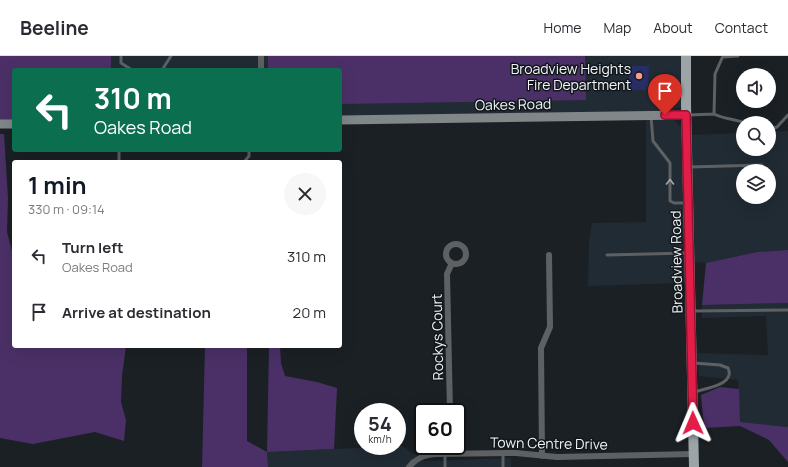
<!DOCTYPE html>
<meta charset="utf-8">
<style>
:root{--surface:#fff;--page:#f7f7f7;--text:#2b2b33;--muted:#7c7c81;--line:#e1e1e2;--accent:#111827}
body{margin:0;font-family:Manrope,sans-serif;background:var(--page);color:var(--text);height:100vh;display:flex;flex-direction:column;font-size:15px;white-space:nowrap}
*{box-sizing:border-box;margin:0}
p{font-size:13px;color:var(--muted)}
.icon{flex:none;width:22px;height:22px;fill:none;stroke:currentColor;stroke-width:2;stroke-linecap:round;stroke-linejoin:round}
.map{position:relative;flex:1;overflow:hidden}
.details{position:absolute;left:12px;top:104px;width:330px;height:188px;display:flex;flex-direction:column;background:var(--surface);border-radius:4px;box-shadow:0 4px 16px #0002}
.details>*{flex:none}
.top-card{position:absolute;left:12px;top:12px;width:330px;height:84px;border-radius:4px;box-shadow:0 4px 16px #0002;background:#0b6e4f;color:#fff;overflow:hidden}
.fabs{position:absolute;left:736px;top:12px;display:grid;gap:8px}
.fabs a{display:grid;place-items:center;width:40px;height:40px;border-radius:50%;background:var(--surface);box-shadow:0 4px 16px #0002;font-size:20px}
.speed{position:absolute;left:354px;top:347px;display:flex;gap:8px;font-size:20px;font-weight:700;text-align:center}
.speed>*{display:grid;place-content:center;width:52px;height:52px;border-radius:50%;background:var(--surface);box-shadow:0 4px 16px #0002;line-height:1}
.speed small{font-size:10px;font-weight:400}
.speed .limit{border:2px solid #111;border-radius:6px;background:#fff;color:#111}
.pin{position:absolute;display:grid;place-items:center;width:34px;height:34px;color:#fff;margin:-41px -17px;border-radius:50% 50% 50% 0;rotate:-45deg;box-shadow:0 0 4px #0007}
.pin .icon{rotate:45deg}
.me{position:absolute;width:44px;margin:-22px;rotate:359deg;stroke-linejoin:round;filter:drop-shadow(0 0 3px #0008)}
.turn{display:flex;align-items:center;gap:14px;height:84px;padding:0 16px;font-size:18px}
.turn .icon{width:52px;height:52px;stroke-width:2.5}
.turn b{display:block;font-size:28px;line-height:34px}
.round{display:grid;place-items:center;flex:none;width:42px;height:42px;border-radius:21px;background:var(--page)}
.headline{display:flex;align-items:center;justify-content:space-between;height:68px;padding:0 16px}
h1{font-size:24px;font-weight:700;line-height:30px;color:var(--accent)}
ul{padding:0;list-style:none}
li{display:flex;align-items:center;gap:12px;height:56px;padding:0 16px}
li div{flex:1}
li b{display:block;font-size:15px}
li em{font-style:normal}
header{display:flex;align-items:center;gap:24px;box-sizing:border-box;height:56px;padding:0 20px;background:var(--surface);border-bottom:1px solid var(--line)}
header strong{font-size:19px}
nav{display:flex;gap:22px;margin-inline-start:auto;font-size:14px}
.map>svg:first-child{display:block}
.built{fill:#212b34;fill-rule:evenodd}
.green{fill:#4b3067}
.building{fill:#292d66}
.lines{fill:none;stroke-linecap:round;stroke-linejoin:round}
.lane{stroke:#5d6163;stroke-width:3}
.street{stroke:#5d6163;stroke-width:6}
.secondary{stroke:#818789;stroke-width:9}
.primary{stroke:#9ca4a7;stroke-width:10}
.oneway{stroke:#a7abae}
.route-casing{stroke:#92132f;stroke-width:10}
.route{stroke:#e11d48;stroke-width:7}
.poi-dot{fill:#f59d8f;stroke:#12171c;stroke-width:1.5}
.labels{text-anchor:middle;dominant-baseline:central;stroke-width:3;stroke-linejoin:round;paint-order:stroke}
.poi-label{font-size:14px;fill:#f1f5f8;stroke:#12171c;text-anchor:end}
.street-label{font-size:14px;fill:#f1f5f8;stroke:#12171c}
</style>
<header>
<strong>Beeline</strong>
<nav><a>Home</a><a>Map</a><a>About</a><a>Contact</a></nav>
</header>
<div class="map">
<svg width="788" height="411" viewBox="0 0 788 411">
<rect width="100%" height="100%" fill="#1b2025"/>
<!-- built -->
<path class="built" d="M111,0H681V51L666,55L340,60V14H111Z
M646,64H674L682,72L686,227L588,230L589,185L592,167L646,166Z
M788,75V194L757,196L706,207L695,206L691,79L743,77V93H769V76ZM743,115H769V141H743Z
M788,247V371L740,366L738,324L699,320L697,297L768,299L766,260L702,262V249Z
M402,390L424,405L511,402V411H268L267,396Z"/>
<!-- green -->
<path class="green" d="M0,0H111V14H14V67H0Z
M268,0H585L586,44L340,48V14H268Z
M0,78H4L8,142L7,176L12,195L14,196V290H126L122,320L121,346L126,364L124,385L95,376L33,388L0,382Z
M788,194V247L702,249L706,207L757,196Z
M205,290H247V385L267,396L269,290H280L281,307L285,320L317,326L337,332L334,393L267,396L268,411H202Z
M720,331L739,333L740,366L788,371V406L769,384L740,370L704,372L701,339Z"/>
<!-- building -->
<path class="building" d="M629,10H649L648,31H646V34H632V31H629Z"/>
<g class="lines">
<!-- lane -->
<path class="lane" d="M121,0V7L132,14
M723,1L738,0
M162,14L171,0
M714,58C724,63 734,63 745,67
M688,59L714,58L715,18L723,0
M651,60L653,85L670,107V145L674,147H687
M769,74L777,71L788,59
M119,94V106
M244,106L249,100V94
M690,111L762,109
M607,199L688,197
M693,255L788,254
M694,307L720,309L728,312C729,315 730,317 729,319C727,330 703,333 694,336
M503,397V411
M445,411V398"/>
<!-- street -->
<path class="street" d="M261,0V14
M446 198a10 10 0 1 1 20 0a10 10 0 1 1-20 0Z
M450,356L447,218L452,207
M450,390V398
M542,400L541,292L550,271L549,199
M409,411C416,402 424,399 435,398L516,397L557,401L693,398"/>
<!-- secondary -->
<path class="secondary" d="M340,64L686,59
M0,68H14"/>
<!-- primary -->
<path class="primary" d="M686,0V48L694,411"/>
</g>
<!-- one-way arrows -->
<defs><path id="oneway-chevron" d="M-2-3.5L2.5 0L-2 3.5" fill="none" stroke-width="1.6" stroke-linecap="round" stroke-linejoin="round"/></defs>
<use class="oneway" href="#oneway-chevron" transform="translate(670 126) rotate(-90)"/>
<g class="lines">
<!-- route casing -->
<g class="route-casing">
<path id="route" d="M665,59H686L693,367"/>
</g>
<!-- route -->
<use href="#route" class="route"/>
</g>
<!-- markers -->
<circle class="poi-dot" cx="639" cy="20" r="4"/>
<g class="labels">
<!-- poi labels -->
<g class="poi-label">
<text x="631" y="12">Broadview Heights<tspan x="631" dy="16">Fire Department</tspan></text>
</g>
<!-- street labels -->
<g class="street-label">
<text transform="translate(513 48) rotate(-1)">Oakes Road</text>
<text transform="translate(676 206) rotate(-91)">Broadview Road</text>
<text transform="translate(437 281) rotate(-91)">Rockys Court</text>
<text transform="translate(549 387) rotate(1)">Town Centre Drive</text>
</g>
</g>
</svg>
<div class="fabs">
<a><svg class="icon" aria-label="sound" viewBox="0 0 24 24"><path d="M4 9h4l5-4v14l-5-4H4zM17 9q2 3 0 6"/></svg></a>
<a><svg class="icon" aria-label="search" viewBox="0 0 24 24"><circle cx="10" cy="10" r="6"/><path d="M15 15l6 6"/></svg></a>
<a><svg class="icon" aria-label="layers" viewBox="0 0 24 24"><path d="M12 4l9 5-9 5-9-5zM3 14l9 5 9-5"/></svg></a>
</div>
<div class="speed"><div>54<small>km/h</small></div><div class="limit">60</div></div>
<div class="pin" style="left:665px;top:59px;background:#d93025"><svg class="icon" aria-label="arrive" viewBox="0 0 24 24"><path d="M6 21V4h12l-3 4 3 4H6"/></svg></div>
<svg class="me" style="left:693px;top:367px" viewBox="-20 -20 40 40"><path d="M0-17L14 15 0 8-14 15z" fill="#e11d48" stroke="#fff" stroke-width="4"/></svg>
<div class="top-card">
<div class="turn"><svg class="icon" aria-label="left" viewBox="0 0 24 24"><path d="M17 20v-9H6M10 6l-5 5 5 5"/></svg><div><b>310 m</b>Oakes Road</div></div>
</div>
<section class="details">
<div class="headline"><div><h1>1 min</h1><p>330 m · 09:14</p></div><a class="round"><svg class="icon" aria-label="close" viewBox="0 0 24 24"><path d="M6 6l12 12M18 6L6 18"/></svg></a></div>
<ul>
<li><svg class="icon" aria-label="left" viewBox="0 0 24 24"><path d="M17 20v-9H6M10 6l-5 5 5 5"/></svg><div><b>Turn left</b><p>Oakes Road</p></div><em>310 m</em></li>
<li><svg class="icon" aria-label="arrive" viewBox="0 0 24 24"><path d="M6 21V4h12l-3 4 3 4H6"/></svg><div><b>Arrive at destination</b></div><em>20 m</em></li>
</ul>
</section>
</div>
